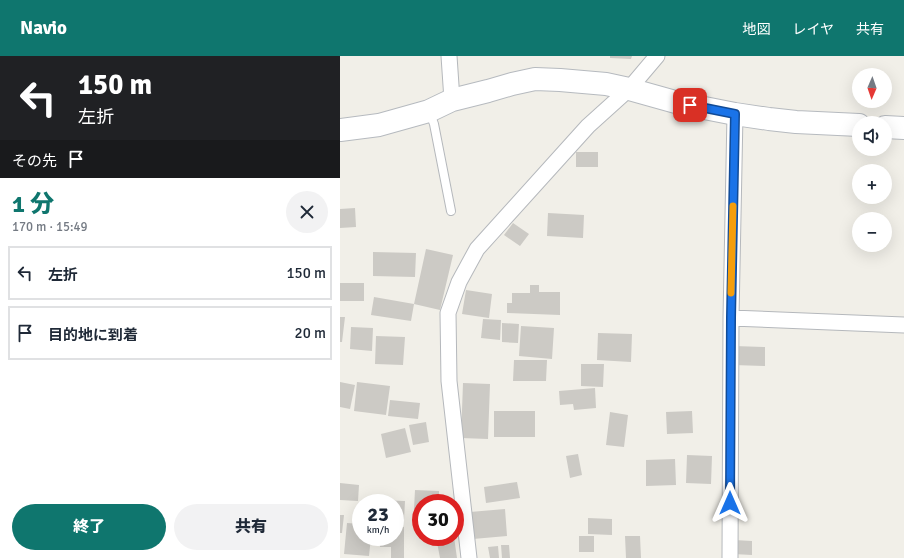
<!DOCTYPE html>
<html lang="ja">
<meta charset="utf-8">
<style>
:root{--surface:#fff;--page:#f2f2f3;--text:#1f2937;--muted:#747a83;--line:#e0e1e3;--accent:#0f766e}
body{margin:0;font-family:Signika,"Noto Sans JP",sans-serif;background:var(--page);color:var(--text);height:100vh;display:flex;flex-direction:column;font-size:15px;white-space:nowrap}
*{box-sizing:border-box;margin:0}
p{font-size:13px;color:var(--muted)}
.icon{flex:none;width:22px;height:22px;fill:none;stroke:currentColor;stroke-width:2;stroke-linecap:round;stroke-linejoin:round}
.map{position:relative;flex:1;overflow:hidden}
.panel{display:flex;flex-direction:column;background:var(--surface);width:340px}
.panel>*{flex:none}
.banner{background:#202124;color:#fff;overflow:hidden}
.needle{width:26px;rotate:182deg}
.fabs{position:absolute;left:512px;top:12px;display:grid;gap:8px}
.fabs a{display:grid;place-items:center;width:40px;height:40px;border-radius:50%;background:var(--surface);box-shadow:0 4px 16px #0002;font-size:20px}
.speed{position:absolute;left:12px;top:438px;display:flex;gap:8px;font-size:20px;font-weight:700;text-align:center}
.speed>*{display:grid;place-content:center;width:52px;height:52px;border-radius:50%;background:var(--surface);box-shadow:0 4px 16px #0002;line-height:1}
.speed small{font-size:10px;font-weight:400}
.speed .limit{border:6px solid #d22;background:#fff;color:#111}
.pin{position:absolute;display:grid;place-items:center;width:34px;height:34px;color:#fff;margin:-17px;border-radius:8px;box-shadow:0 2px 6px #0006}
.me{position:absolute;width:44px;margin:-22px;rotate:0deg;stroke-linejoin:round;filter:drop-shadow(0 0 3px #0008)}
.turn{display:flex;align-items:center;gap:14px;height:84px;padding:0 12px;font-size:18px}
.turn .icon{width:52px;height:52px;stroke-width:2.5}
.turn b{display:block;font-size:28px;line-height:34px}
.then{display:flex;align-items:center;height:38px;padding:0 12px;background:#0003;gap:8px;font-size:15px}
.round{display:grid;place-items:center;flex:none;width:42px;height:42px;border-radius:21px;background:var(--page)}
.head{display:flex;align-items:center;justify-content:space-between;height:68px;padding:0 12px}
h1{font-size:24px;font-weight:800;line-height:30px;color:var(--accent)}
.primary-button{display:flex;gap:8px;margin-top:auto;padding:8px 12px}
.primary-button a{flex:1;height:46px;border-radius:24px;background:var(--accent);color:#fff;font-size:16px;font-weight:800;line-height:46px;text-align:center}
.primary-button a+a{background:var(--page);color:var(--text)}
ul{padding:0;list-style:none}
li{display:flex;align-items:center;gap:12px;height:54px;margin:0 8px 6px;padding:0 4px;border:2px solid var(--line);border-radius:0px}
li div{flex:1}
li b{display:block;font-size:15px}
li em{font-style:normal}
header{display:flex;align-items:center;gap:24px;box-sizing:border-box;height:56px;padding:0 20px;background:var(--accent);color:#fff}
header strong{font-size:19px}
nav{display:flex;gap:22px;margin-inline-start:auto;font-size:14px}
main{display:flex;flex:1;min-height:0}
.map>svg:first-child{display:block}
.building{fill:#cccac5}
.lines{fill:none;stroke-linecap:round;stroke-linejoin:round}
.lane-casing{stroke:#b5b8bc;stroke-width:10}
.street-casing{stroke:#b5b8bc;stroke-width:17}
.secondary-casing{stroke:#b6babf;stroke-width:24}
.lane{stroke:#fff;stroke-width:8}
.street{stroke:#fff;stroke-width:15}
.secondary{stroke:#fff;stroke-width:22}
.route-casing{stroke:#114b97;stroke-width:10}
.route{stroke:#1a73e8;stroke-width:7}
.slow{stroke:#f59e0b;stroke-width:7}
</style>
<header>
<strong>Navio</strong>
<nav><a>地図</a><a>レイヤ</a><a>共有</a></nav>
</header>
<main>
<section class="panel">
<div class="banner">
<div class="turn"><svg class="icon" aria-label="left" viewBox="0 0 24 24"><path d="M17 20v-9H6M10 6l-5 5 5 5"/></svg><div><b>150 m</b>左折</div></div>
<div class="then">その先<svg class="icon" aria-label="arrive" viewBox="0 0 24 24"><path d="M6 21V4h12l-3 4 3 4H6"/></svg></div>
</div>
<div class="head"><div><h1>1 分</h1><p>170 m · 15:49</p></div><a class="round"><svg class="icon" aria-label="close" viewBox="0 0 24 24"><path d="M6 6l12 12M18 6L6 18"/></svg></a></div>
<ul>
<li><svg class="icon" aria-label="left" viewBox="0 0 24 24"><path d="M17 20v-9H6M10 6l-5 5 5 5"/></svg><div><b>左折</b></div><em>150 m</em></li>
<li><svg class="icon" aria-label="arrive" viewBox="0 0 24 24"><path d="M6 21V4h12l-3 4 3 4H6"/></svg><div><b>目的地に到着</b></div><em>20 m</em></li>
</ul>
<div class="primary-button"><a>終了</a><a>共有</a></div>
</section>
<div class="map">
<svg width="564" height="502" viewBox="0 0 564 502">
<rect width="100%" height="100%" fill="#f1efe8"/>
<!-- building -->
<path class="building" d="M270,0H292L291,3L270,2Z
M236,96H258V111H236Z
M15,152L16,171L0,172V153Z
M208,157L244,159L243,182L207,180Z
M173,167L189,178L180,190L164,179Z
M86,193L113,199L100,254L74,248Z
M33,196L76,197L75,221L33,220Z
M0,227H24V245H0Z
M190,229H199V236H220V259L167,257V247H172V237H190Z
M126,234L152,238L149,262L122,258Z
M34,241L74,248L71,265L31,259Z
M0,261H5L2,286H0Z
M143,263L161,264L160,284L141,282Z
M162,267L179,268L178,287L162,286Z
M181,270L214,272L212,303L179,300Z
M11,271L33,272L32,295L10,293Z
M258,277L292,278L291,306L257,304Z
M36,280L65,281L63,309L35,308Z
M394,290L425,291V310L393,309Z
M174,304H207L206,325H173Z
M241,308H264L263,331L241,330Z
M0,326L15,329L10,353L0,351Z
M17,326L50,330L46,359L14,355Z
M123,327L150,328L148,383L121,382Z
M255,332L256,352L234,354L233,348L220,349L219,335Z
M50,344L80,347L78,363L48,360Z
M154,355H195V381H154Z
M352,355L353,377L327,378L326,356Z
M270,356L288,359L284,391L266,389Z
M86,366L89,386L73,389L69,369Z
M65,372L71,396L46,402L41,378Z
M238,398L242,419L230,422L226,400Z
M347,399L372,400L371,428L346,427Z
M335,403L336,429L306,430V404Z
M177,426L180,442L146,447L144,431Z
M0,427L19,429L18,445L0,444Z
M75,434L99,435V447H81V453H74Z
M37,444L65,445L64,464H55V447H37Z
M165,453L167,480L133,483L130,456Z
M0,459H4L2,477H0Z
M248,462L272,463V479L248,478Z
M7,467L21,468V481H31L29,500L4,498Z
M55,471H64V502H51V491H40V481H55Z
M239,480H254V496H239Z
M285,480H300L301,502H286Z
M96,481H114L117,502H100Z
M394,484L412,485V499L393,498Z
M161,489H169L170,502H162Z
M158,490L159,502H150L148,491Z"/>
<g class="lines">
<!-- lane casing -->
<g class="lane-casing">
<path id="lane" d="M89,55L94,68L111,155"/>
</g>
<!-- street casing -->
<g class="street-casing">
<path id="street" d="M109,0L112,44
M391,262L564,269
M129,502L109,325L108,257L119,226L137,193L248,70L289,33L317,0
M390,502L391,262L395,58"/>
</g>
<!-- secondary casing -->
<g class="secondary-casing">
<path id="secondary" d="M545,71L564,72
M0,74L39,69L89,55L112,44L148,35L172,28L195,23L220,24L266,28L289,33L339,47L395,58L429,63L456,66L519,69"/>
</g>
<!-- lane -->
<use href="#lane" class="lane"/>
<!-- street -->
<use href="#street" class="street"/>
<!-- secondary -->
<use href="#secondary" class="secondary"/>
</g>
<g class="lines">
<!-- route casing -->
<g class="route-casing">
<path id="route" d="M350,49L395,58L391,262L390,447"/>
</g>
<!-- route -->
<use href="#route" class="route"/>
<!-- slow -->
<path class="slow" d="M391,237L393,150"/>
</g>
</svg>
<div class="fabs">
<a><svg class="needle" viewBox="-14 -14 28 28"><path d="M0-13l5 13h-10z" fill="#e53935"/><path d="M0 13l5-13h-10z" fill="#747a83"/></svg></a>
<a><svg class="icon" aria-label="sound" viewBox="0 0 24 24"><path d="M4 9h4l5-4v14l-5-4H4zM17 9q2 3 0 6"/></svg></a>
<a>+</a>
<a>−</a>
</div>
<div class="speed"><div>23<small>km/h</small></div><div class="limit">30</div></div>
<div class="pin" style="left:350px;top:49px;background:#d93025"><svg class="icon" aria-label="arrive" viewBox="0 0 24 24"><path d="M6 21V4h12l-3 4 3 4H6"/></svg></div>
<svg class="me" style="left:390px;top:447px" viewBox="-20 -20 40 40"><path d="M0-17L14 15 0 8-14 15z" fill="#1a73e8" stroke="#fff" stroke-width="4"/></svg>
</div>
</main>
